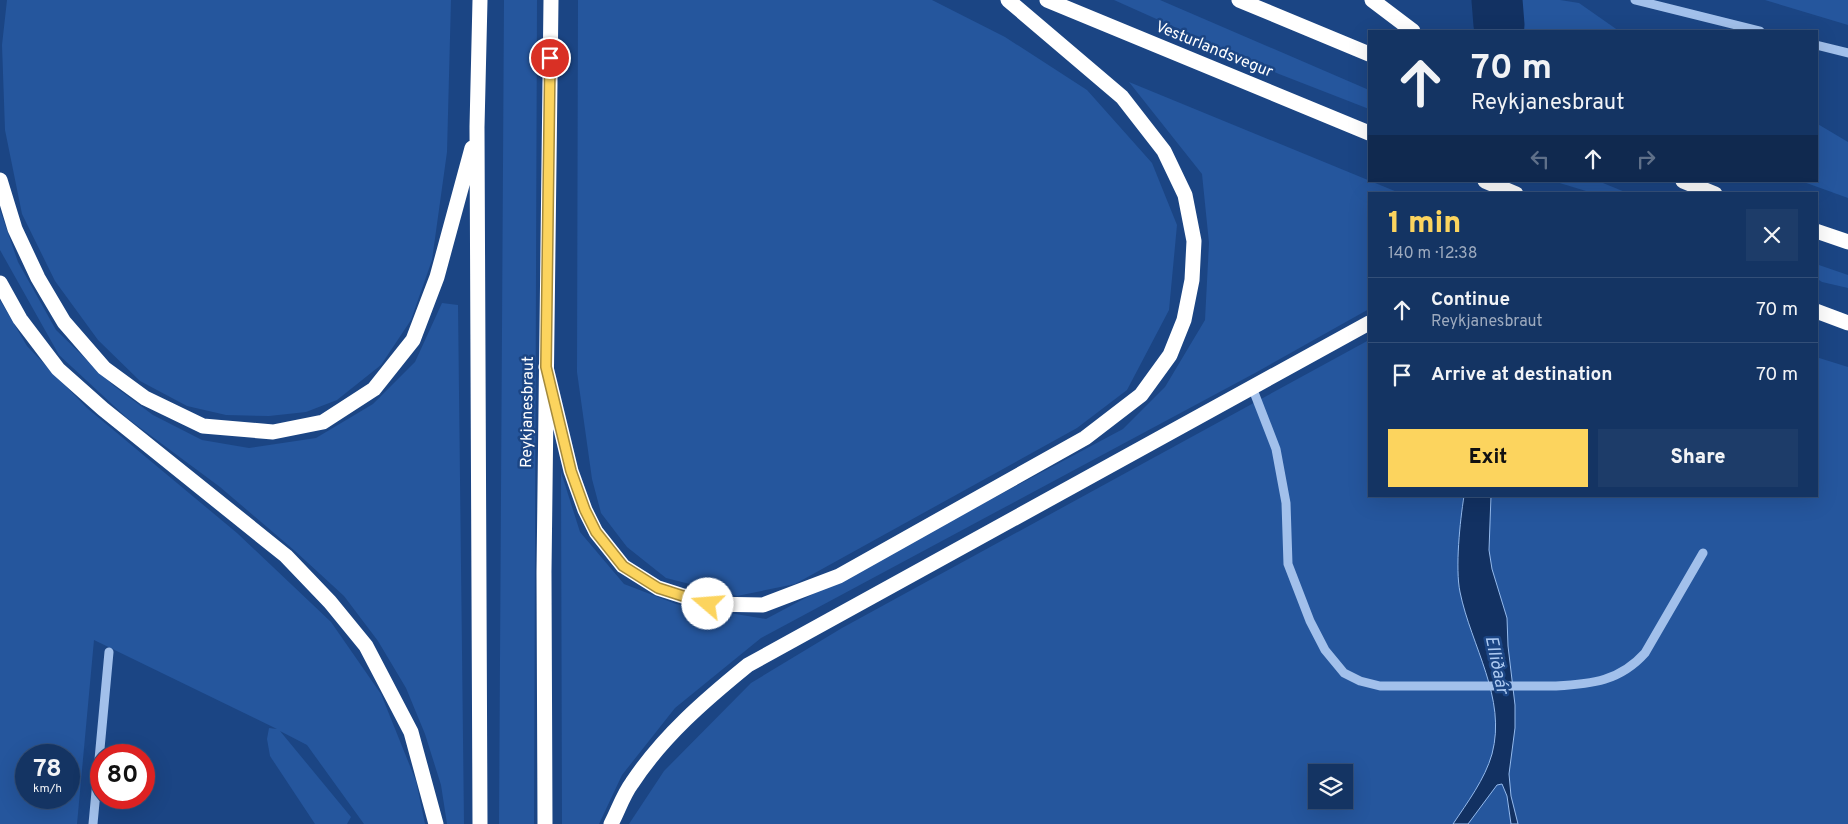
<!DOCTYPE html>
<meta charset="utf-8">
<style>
:root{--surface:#143463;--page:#1d3c69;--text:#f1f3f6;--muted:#9daabe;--line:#334f78;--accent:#fcd45e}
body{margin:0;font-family:Overpass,sans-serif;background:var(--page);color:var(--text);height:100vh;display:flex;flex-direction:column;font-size:19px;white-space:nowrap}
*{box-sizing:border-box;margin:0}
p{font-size:16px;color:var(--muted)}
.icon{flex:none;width:28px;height:28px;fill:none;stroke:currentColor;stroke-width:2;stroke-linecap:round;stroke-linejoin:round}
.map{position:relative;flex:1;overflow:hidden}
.sheet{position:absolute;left:1368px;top:192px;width:450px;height:305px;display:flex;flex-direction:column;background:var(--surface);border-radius:0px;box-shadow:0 5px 20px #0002,0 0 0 1px var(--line)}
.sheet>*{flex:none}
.banner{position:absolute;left:1368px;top:30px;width:450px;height:152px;border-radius:0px;box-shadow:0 5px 20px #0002,0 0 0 1px var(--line);background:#143463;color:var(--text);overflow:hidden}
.controls{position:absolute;left:1308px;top:764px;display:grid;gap:10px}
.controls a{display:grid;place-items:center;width:45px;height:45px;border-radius:0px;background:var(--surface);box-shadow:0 5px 20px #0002,0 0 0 1px var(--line);font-size:25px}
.speed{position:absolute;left:15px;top:744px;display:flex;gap:10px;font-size:25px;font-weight:700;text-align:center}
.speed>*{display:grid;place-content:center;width:65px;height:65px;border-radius:50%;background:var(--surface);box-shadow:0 5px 20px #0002,0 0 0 1px var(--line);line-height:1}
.speed small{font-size:12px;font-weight:400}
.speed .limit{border:8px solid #d22;background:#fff;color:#111}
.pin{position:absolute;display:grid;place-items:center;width:42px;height:42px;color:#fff;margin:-21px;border:2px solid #fff;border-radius:50%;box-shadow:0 1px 5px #0007}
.me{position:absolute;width:55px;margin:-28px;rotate:288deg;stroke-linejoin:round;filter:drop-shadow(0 0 4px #0008)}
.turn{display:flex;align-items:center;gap:18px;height:105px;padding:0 20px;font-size:22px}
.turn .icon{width:65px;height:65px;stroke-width:2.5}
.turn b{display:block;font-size:35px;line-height:42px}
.lanes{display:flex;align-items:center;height:48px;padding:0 20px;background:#0003;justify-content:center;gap:25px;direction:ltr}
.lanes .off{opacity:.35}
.round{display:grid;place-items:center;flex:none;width:52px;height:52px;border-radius:0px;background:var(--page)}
.summary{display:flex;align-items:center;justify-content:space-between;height:85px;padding:0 20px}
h1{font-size:30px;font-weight:800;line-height:38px;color:var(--accent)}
.primary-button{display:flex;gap:10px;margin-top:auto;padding:10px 20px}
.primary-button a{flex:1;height:58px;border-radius:0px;background:var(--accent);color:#111;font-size:20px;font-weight:800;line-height:58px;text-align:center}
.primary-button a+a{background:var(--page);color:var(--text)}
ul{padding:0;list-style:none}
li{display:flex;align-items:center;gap:15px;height:65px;padding:0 20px;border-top:1px solid var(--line)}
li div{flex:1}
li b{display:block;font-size:19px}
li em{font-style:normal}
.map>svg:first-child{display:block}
.green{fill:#25569d;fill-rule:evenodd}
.water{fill:#123162;stroke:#94baed}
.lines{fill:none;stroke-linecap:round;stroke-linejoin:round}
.river{stroke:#123162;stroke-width:51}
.minor{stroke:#a2c0eb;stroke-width:9}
.highway{stroke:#fff;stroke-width:15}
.route-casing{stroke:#a48a3d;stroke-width:12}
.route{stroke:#fcd45e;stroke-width:9}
.labels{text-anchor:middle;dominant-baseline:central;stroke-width:5;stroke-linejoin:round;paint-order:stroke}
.street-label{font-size:16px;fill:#fff;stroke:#1b4584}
.water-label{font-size:18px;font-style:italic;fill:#adcaf2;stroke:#1b4584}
</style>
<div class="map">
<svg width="1848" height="824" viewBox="0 0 1848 824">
<rect width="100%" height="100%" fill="#1b4584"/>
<!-- green -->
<path class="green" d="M7,0H451L447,152L432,260L411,320L381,365L337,400L306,412L269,416L226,415L187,406L140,381L98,340L55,281L22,214L5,130L2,45Z
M504,0H537L534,824H499Z
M578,0H932L1005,37L1087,90L1152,163L1177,225L1169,310L1127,390L1077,428L795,584L737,596L666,578L627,547L601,513L592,479L577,372Z
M1114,0H1160L1369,90V109L1279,74Z
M1505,0H1560L1579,3L1619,31H1504Z
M1765,0H1848V25Z
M1129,82L1402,194H1369V309L1255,373L761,638L675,708L622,775L599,824H562L561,472L580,532L624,584L676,604L766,619L1123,429L1165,387L1205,320L1209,243L1202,174Z
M1816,123L1848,142V198L1801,181H1816Z
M1553,181H1598L1630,194H1596Z
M0,210L18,262L56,330L114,386L153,415L202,440L249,448L316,438L373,404L415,362L442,303L458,305L464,824H447L441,785L425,734L406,688L378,641L344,596L295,551L220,487L127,418L59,355L0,250Z
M1816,264L1848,275V288L1822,282L1816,278Z
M0,300L27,346L87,408L237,533L331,622L381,694L416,781L425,824H364L307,745L280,731L351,817L347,824H315L270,756L267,739L269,728L277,729L94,640L77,824H0ZM26,755H69V798H26Z
M1369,340V496H1816V357L1848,367V824H629L664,771L751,683L842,628ZM1316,772H1344V800H1316Z"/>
<!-- water -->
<path class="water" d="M1464,496H1491L1489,550L1492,569L1507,618L1508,646L1515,705V728L1509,774L1511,796L1518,824H1511L1507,796L1502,784L1497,785L1468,824H1453C1467,803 1485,779 1492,754C1507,698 1471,646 1460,592C1455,568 1460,521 1464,496Z"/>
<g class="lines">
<!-- river -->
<path class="river" d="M1497,0L1499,25"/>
<!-- minor -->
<path class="minor" d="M1635,0L1760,31
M1816,45L1848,53
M1252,387L1276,449L1286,503L1288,564L1310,621L1325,650L1344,673L1360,681L1380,686H1556C1592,684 1620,681 1645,653L1703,553
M93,824L109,652"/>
<!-- highway -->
<path class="highway" d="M480,0L477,127L480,824
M1047,0L1369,133
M1239,0L1369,54
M1372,0L1413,31
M0,180L15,229L38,278L64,322L104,368L145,398L203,426L273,432L323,422L374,389L413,340L437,277L472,148
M1485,181L1516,194
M1683,181L1715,194
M1816,231L1848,242
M0,283L20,319L58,369L103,409L286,556L330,602L366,646L411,732L436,824
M1816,311L1848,323
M546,367L571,471L585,510L596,532L623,566L658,588L708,604L763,605L839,576L1085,438L1141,395L1170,355L1184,320L1192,280L1194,241L1185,195L1164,151L1122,97L1008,0
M545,824L544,572L551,0
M611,824C618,811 623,795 632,783C663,736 705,700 748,665L1369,323"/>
</g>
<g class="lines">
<!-- route casing -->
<g class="route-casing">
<path id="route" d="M550,58L546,367L571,471L585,510L596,532L623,566L658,588L708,604"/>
</g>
<!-- route -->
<use href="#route" class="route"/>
</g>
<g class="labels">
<!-- street labels -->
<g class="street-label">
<text transform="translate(1214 50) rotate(22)">Vesturlandsvegur</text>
<text transform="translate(528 412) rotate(-89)">Reykjanesbraut</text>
</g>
<!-- water labels -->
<g class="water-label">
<text transform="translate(1496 665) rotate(78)">Elliðaár</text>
</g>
</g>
</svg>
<div class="controls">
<a><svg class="icon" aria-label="layers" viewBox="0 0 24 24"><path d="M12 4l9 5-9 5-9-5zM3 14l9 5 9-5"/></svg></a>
</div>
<div class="speed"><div>78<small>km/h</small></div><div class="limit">80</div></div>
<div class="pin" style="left:550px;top:58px;background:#d93025"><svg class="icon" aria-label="arrive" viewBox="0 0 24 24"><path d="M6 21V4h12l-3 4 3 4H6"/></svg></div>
<svg class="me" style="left:708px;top:604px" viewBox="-20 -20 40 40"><circle r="19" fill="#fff"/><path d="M0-13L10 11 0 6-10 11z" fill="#fcd45e"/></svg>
<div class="banner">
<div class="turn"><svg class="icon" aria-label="ahead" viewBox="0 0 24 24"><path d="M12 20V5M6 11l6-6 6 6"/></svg><div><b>70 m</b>Reykjanesbraut</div></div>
<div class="lanes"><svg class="icon off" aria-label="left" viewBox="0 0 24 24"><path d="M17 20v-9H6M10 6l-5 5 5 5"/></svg><svg class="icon" aria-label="ahead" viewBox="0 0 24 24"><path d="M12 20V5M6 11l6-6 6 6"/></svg><svg class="icon off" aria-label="right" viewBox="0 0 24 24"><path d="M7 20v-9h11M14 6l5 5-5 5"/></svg></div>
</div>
<section class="sheet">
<div class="summary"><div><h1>1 min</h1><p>140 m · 12:38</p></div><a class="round"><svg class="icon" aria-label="close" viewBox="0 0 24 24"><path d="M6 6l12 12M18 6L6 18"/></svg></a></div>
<ul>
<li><svg class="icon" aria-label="ahead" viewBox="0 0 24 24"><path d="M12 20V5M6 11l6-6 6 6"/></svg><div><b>Continue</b><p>Reykjanesbraut</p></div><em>70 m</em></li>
<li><svg class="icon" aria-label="arrive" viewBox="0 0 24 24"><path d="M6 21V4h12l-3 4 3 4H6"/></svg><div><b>Arrive at destination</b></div><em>70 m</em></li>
</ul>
<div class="primary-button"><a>Exit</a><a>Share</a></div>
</section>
</div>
